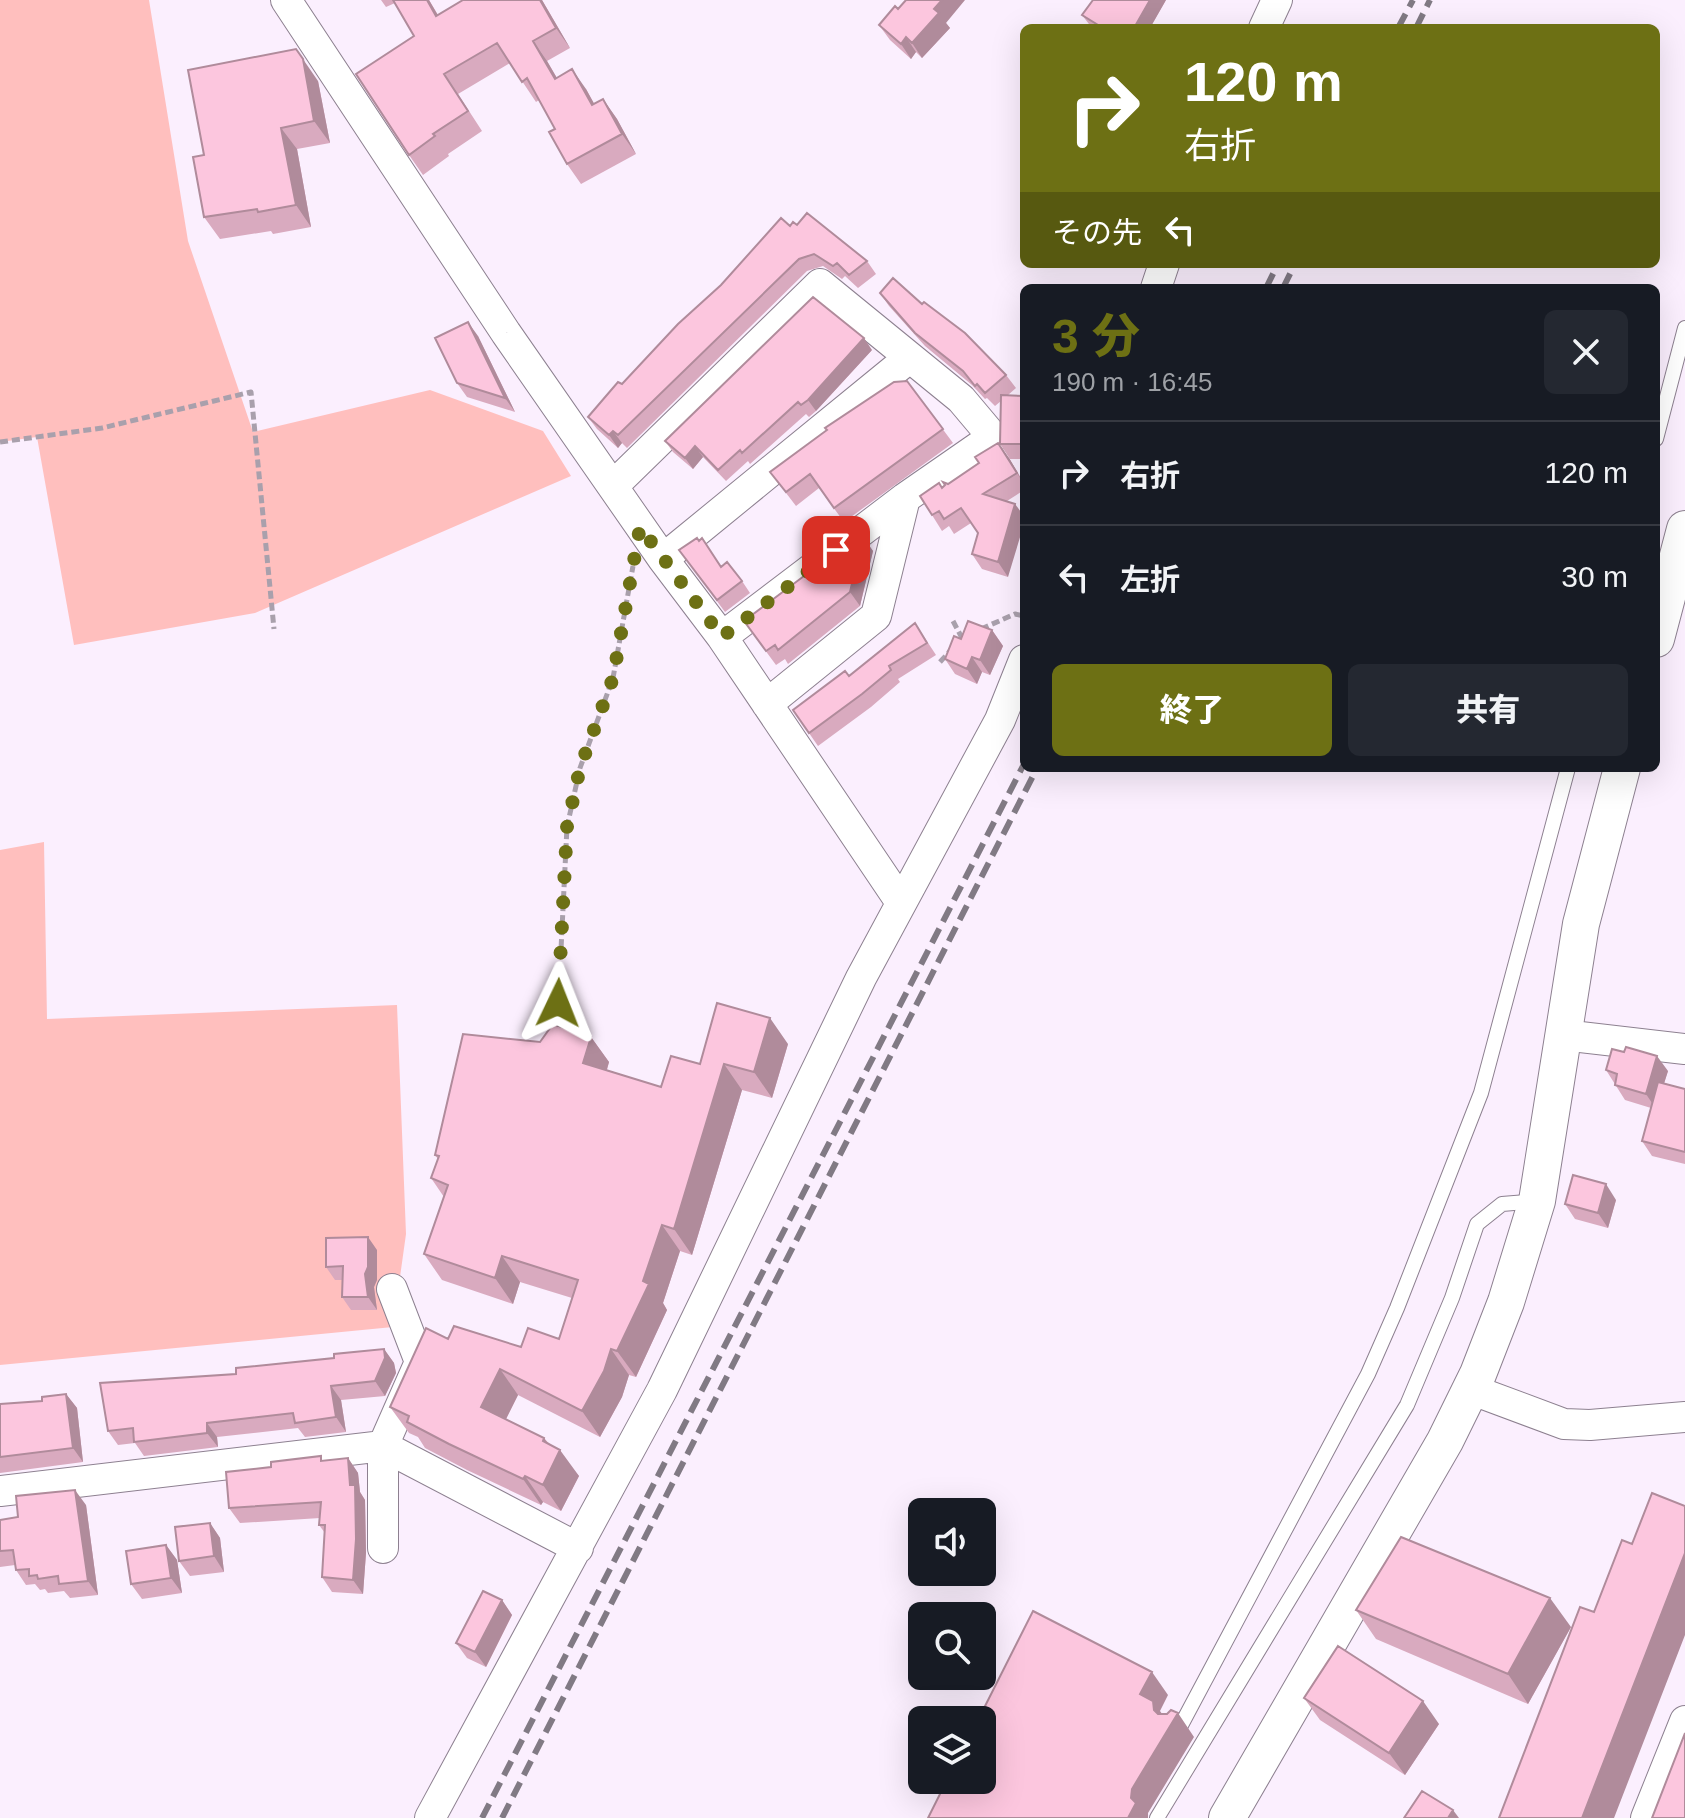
<!DOCTYPE html>
<html lang="ja">
<meta charset="utf-8">
<style>
:root{--surface:#171b24;--page:#242831;--text:#f1f3f6;--muted:#9ea1a6;--line:#363941;--accent:#6d7014}
body{margin:0;font-family:Arial,"Noto Sans JP",sans-serif;background:var(--page);color:var(--text);height:100vh;display:flex;flex-direction:column;font-size:30px;white-space:nowrap}
*{box-sizing:border-box;margin:0}
p{font-size:26px;color:var(--muted)}
.icon{flex:none;width:44px;height:44px;fill:none;stroke:currentColor;stroke-width:2;stroke-linecap:round;stroke-linejoin:round}
.map{position:relative;flex:1;overflow:hidden}
.side{position:absolute;left:1020px;top:284px;width:640px;height:488px;display:flex;flex-direction:column;background:var(--surface);border-radius:12px;box-shadow:0 8px 32px #0002}
.side>*{flex:none}
.banner{position:absolute;left:1020px;top:24px;width:640px;height:244px;border-radius:12px;box-shadow:0 8px 32px #0002;background:#6d7014;color:#fff;overflow:hidden}
.controls{position:absolute;left:908px;top:1498px;display:grid;gap:16px}
.controls a{display:grid;place-items:center;width:88px;height:88px;border-radius:12px;background:var(--surface);box-shadow:0 8px 32px #0002;font-size:40px}
.pin{position:absolute;display:grid;place-items:center;width:68px;height:68px;color:#fff;margin:-34px;border-radius:16px;box-shadow:0 4px 12px #0006}
.me{position:absolute;width:88px;margin:-44px;rotate:2deg;stroke-linejoin:round;filter:drop-shadow(0 0 6px #0008)}
.turn{display:flex;align-items:center;gap:28px;height:168px;padding:0 32px;font-size:36px}
.turn .icon{width:104px;height:104px;stroke-width:2.5}
.turn b{display:block;font-size:56px;line-height:68px}
.then{display:flex;align-items:center;height:76px;padding:0 32px;background:#0003;gap:16px;font-size:30px}
.round{display:grid;place-items:center;flex:none;width:84px;height:84px;border-radius:12px;background:var(--page)}
.summary{display:flex;align-items:center;justify-content:space-between;height:136px;padding:0 32px}
h1{font-size:48px;font-weight:800;line-height:60px;color:var(--accent)}
.cta{display:flex;gap:16px;margin-top:auto;padding:16px 32px}
.cta a{flex:1;height:92px;border-radius:12px;background:var(--accent);color:#fff;font-size:32px;font-weight:800;line-height:92px;text-align:center}
.cta a+a{background:var(--page);color:var(--text)}
ul{padding:0;list-style:none}
li{display:flex;align-items:center;gap:24px;height:104px;padding:0 32px;border-top:2px solid var(--line)}
li div{flex:1}
li b{display:block;font-size:30px}
li em{font-style:normal}
.map>svg:first-child{display:block}
.green{fill:#ffbfbe}
.lines{fill:none;stroke-linecap:round;stroke-linejoin:round}
.service-casing{stroke:#8d8090;stroke-width:16}
.minor-casing{stroke:#8d8090;stroke-width:32}
.tertiary-casing{stroke:#8d8090;stroke-width:38}
.path{stroke:#a9a0ac;stroke-width:5;stroke-dasharray:8 4;stroke-linecap:butt}
.service{stroke:#fff;stroke-width:14}
.minor{stroke:#fff;stroke-width:30}
.tertiary{stroke:#fff;stroke-width:36}
.rail{stroke:#817a84;stroke-width:6;stroke-dasharray:16 8;stroke-linecap:butt}
.wall{fill:#d9aabf}
.shaded-wall{fill:#b08b9b}
.building{fill:#fcc6de;stroke:#b08b9b;stroke-width:2}
.route{stroke:#6d7014;stroke-width:14;stroke-dasharray:0 25.2}
</style>
<div class="map">
<svg width="1685" height="1818" viewBox="0 0 1685 1818">
<rect width="100%" height="100%" fill="#fbeffe"/>
<!-- green -->
<path class="green" d="M0,0H149L188,241L253,432L430,390L543,431L571,476L255,613L74,645L37,437L0,442Z
M44,842L47,1019L397,1005L406,1234L393,1327L0,1365V850Z"/>
<g class="lines">
<!-- service casing -->
<g class="service-casing">
<path id="service" d="M1656,439L1685,328
M1179,1729L1368,1374L1397,1308L1481,1093L1568,768
M1157,1818L1407,1405L1452,1298L1477,1224L1502,1204L1537,1201"/>
</g>
<!-- minor casing -->
<g class="minor-casing">
<path id="minor" d="M286,0L506,333L663,559L722,637L900,901
M1264,28L1277,0
M1156,288L1164,264
M613,486L820,284L961,399L993,437L905,498L722,637
M663,559L909,358
M767,704L876,616L905,498
M1563,1035L1685,1049
M1470,1389L1564,1424L1590,1425L1685,1417
M0,1491L383,1446L578,1548
M383,1548V1446L420,1362L392,1289
M430,1818L662,1390L861,978L1000,720L1024,660
M1646,1818L1685,1721"/>
</g>
<!-- tertiary casing -->
<g class="tertiary-casing">
<path id="tertiary" d="M1656,639L1685,529
M1227,1818L1445,1441L1478,1374L1506,1302L1537,1201L1581,924L1622,768"/>
</g>
<!-- path -->
<path class="path" d="M0,442L102,428L251,392L274,629
M953,621L962,638
M981,629L1015,614L1024,616
M940,662L950,651
M557,1031L567,827L580,768L613,678L633,566"/>
<!-- service -->
<use href="#service" class="service"/>
<!-- minor -->
<use href="#minor" class="minor"/>
<!-- tertiary -->
<use href="#tertiary" class="tertiary"/>
<!-- rail -->
<path class="rail" d="M1398,28L1413,0
M1416,28L1430,0
M1266,288L1278,264
M1283,288L1295,264
M482,1818L1024,764
M502,1818L1037,768"/>
</g>
<!-- wall -->
<path class="wall" d="M381,0H429L438,15L463,0H542L570,48L547,61L557,78L586,89L594,104L603,99L617,119L636,154L581,184L567,164L555,129L539,100L536,102L510,63L458,94L482,131L448,154L449,156L423,175L409,155L414,36L395,3L386,7Z
M1166,0L1150,28H1092L1082,15Z
M898,9L946,23L950,28L922,58L916,52L911,59L890,40L879,25Z
M318,81L330,143L297,149L311,227L273,234L271,231L220,239L204,217V155Z
M797,225L867,261L876,274L858,288L845,276L842,279L823,266L807,271L627,448L622,443L618,448L597,429L588,417L790,226Z
M880,293L922,304L1006,375L1016,388L1008,395L1024,396V459H1010L1000,444L1001,401L995,406L987,398L985,399L972,385L925,346L889,306Z
M478,336L515,412L467,397L457,383Z
M872,350L816,411L809,417L806,414L750,464L748,461L726,481L703,457L693,469L673,452L665,441Z
M907,381L953,443L844,522L819,488L796,506L770,472Z
M1009,458L1024,483V490L1007,501L1008,577L982,569L972,554L978,533L971,523L954,534L949,526L942,531L932,515L942,487L948,484Z
M863,537L873,551L860,606L788,664L785,659L776,665L754,635L837,577Z
M688,562L722,566L742,581L750,593L725,612Z
M915,623L936,655L898,679L900,682L871,707L818,746L793,710L849,676Z
M992,630L1003,646L990,675L982,672L977,684L955,674L945,659L961,639Z
M591,1037L609,1062L607,1070L661,1087L700,1064L788,1044L772,1098L742,1090L692,1255L680,1251L663,1303L667,1310L636,1377L629,1375L622,1397L600,1437L518,1395L506,1419L544,1438L579,1476L561,1511L543,1502L541,1505L467,1470L425,1448L418,1437L409,1433L390,1407L448,1339L521,1347L559,1339L572,1298L520,1282L513,1304L442,1280L424,1254L444,1197L431,1178L438,1159L435,1155L540,1042Z
M1606,1070L1668,1071L1664,1083L1685,1089V1164L1652,1156L1642,1141L1651,1108L1625,1100Z
M1616,1200L1608,1228L1575,1219L1565,1204Z
M377,1250V1280L374,1287L377,1310H351L342,1297L343,1280H335L326,1267Z
M384,1349L394,1363L396,1373L385,1396L341,1400L346,1432L305,1437L298,1428L217,1437L218,1447L144,1456L135,1443L118,1445L108,1431L236,1374Z
M66,1394L77,1408L83,1462L0,1473V1404L42,1401Z
M348,1458L358,1473L360,1492L365,1500L366,1553L363,1594L332,1592L322,1577L325,1533L319,1525L320,1518L240,1523L229,1508L324,1461Z
M86,1505L98,1595L70,1598L64,1591L48,1593L45,1589L40,1590L35,1584L26,1585L16,1570L15,1565L0,1567V1520Z
M210,1523L220,1538L224,1572L190,1576L179,1561Z
M166,1545L177,1560L182,1593L142,1599L131,1584Z
M502,1600L512,1615L486,1667L467,1658L456,1643Z
M1356,1610L1571,1627L1528,1704L1376,1639Z
M1304,1698L1439,1724L1405,1775L1320,1720Z"/>
<!-- shaded-wall -->
<path class="shaded-wall" d="M427,0H429L450,36L436,16Z
M540,0H542L570,48L556,28Z
M942,0H965L946,23L950,28L922,58L912,43L934,9Z
M1150,0H1166L1150,28H1134Z
M906,37L916,52L911,59L901,44Z
M533,41L547,61L569,99L555,79Z
M296,49L318,81L330,143L314,121Z
M572,69L586,89L606,125L592,105Z
M603,99L617,119L636,154L622,134Z
M281,128L297,149L311,227L296,205Z
M468,322L478,336L515,412L505,398Z
M864,338L872,350L816,411L808,400Z
M613,431L622,443L618,448L609,435Z
M998,443L1009,458L1024,484L1017,473Z
M695,446L703,457L693,469L685,458Z
M1015,504L1024,516V524L1008,577L998,562Z
M863,537L873,551L860,606L850,592Z
M992,630L1003,646L990,675L980,660Z
M972,657L982,672L977,684L967,669Z
M770,1018L788,1044L772,1098L754,1072Z
M591,1037L609,1062L601,1089L583,1063Z
M1657,1056L1668,1071L1656,1109L1646,1094Z
M724,1064L742,1090L692,1255L674,1229Z
M1606,1184L1616,1200L1608,1228L1598,1213Z
M662,1225L680,1251L663,1303L667,1310L636,1377L617,1351L643,1281Z
M368,1237L377,1250V1280L374,1287L377,1310L368,1297L365,1274Z
M502,1256L520,1282L513,1304L495,1278Z
M384,1349L394,1363L396,1373L385,1396L375,1381Z
M611,1349L629,1375L622,1397L600,1437L582,1411Z
M500,1369L518,1395L499,1433L481,1407Z
M331,1386L341,1400L346,1432L336,1417Z
M66,1394L77,1408L83,1462L73,1448Z
M207,1423L217,1437L218,1447L207,1433Z
M544,1438L557,1457L560,1450L579,1476L561,1511L543,1485V1441Z
M348,1458L358,1473L360,1492L365,1500L366,1553L363,1594L353,1580L350,1485Z
M525,1476L543,1502L541,1505L523,1479Z
M75,1490L86,1505L98,1595L88,1581Z
M210,1523L220,1538L224,1572L214,1556Z
M166,1545L177,1560L182,1593L171,1578Z
M1685,1553V1635L1614,1818H1582Z
M1550,1598L1571,1627L1528,1704L1508,1674Z
M502,1600L512,1615L486,1667L475,1652Z
M1152,1672L1168,1695L1160,1711L1170,1725L1178,1713L1194,1737L1148,1813V1818H1128L1131,1798L1140,1694Z
M1423,1701L1439,1724L1405,1775L1389,1753Z
M1453,1810L1459,1818H1448Z"/>
<!-- building -->
<path class="building" d="M393,0H427L436,16L463,0H540L556,28L533,41L555,79L572,69L592,105L603,99L622,134L567,164L549,132L555,129L527,78L522,82L497,43L444,74L468,111L433,134L435,136L409,155L356,74L414,36Z
M906,0H942L934,9L939,13L912,43L906,37L901,44L879,25L895,6L898,9Z
M1093,0H1150L1134,28H1103L1082,15Z
M296,49L303,59L314,121L281,128L296,205L258,212L257,209L204,217L193,157L204,155L188,70Z
M807,213L867,261L849,275L837,263L833,266L814,254L799,259L618,435L613,431L609,435L588,417L618,382L622,384L678,324L721,285L781,218L790,226L793,222L797,225Z
M893,278L922,304L924,302L965,333L1006,375L985,393L977,384L975,386L963,371L915,333L880,293Z
M813,297L864,338L808,400L801,405L798,402L742,453L740,450L718,470L695,446L685,458L665,441Z
M468,322L505,398L457,383L435,338Z
M907,381L943,429L834,508L810,474L786,492L770,472L827,430L825,428L894,382Z
M1001,395L1024,396V444H1000Z
M998,443L1017,473L983,494L1015,504L998,562L972,554L978,533L961,508L944,519L939,511L932,515L920,496L939,483L942,488L945,485L943,482L948,484L979,463L975,457Z
M857,535L863,537L850,592L778,650L775,645L766,651L744,621L812,570L837,577L850,541Z
M697,538L699,541L702,538L721,567L727,562L742,581L717,600L679,550Z
M968,621L992,630L980,660L972,657L967,669L945,659L954,636L961,639Z
M915,623L927,643L889,666L891,670L862,694L809,733L793,710L845,671L849,676Z
M717,1003L770,1018L754,1072L724,1064L674,1229L662,1225L643,1281L649,1284L617,1351L611,1349L604,1371L582,1411L500,1369L481,1407L544,1438L543,1441L560,1450L543,1485L525,1476L523,1479L449,1444L407,1422L409,1416L390,1407L426,1328L448,1339L454,1326L521,1347L528,1328L559,1339L578,1280L502,1256L495,1278L424,1254L448,1185L431,1178L439,1156L435,1155L463,1034L540,1042L553,1024L591,1037L583,1063L661,1087L671,1056L700,1064Z
M1626,1047L1657,1056L1646,1094L1615,1085L1617,1074L1606,1070L1612,1049L1624,1052Z
M1658,1082L1685,1089V1152L1642,1141Z
M1573,1175L1606,1184L1598,1213L1565,1204Z
M368,1237V1267L365,1274L368,1297H342L343,1266L326,1267V1238Z
M384,1349L385,1358L375,1381L331,1386L336,1417L295,1423L293,1413L207,1423V1433L134,1442L133,1428L108,1431L100,1383L236,1374V1368L334,1358V1354Z
M66,1394L73,1448L0,1457V1404L42,1401V1397Z
M321,1456V1461L348,1458L350,1485H355L356,1539L353,1580L322,1577L325,1525H319L321,1502L229,1508L226,1472L271,1467V1462Z
M75,1490L88,1581L59,1584L58,1576L38,1579L37,1575L29,1576V1569L16,1570L13,1550L0,1551V1520L18,1517L16,1496Z
M1652,1493L1685,1506V1553L1582,1818H1499L1580,1607L1594,1612L1622,1540L1632,1544Z
M210,1523L214,1556L179,1561L175,1527Z
M1401,1537L1550,1598L1508,1674L1356,1610Z
M166,1545L171,1578L131,1584L126,1551Z
M483,1591L502,1600L475,1652L456,1643Z
M1033,1611L1152,1672L1140,1694L1153,1701L1154,1710L1158,1714H1167L1171,1710L1178,1713L1132,1789L1131,1798L1136,1803L1128,1818H928L947,1780H982V1720H978Z
M1338,1646L1423,1701L1389,1753L1304,1698Z
M1685,1733V1818H1652Z
M1422,1791L1453,1810L1448,1818H1404Z"/>
<g class="lines">
<!-- route -->
<path class="route" d="M558,1003L567,827L580,768L613,678L640,527L722,637L836,550"/>
</g>
</svg>
<div class="controls">
<a><svg class="icon" aria-label="sound" viewBox="0 0 24 24"><path d="M4 9h4l5-4v14l-5-4H4zM17 9q2 3 0 6"/></svg></a>
<a><svg class="icon" aria-label="search" viewBox="0 0 24 24"><circle cx="10" cy="10" r="6"/><path d="M15 15l6 6"/></svg></a>
<a><svg class="icon" aria-label="layers" viewBox="0 0 24 24"><path d="M12 4l9 5-9 5-9-5zM3 14l9 5 9-5"/></svg></a>
</div>
<div class="pin" style="left:836px;top:550px;background:#d93025"><svg class="icon" aria-label="arrive" viewBox="0 0 24 24"><path d="M6 21V4h12l-3 4 3 4H6"/></svg></div>
<svg class="me" style="left:558px;top:1003px" viewBox="-20 -20 40 40"><path d="M0-17L14 15 0 8-14 15z" fill="#6d7014" stroke="#fff" stroke-width="4"/></svg>
<div class="banner">
<div class="turn"><svg class="icon" aria-label="right" viewBox="0 0 24 24"><path d="M7 20v-9h11M14 6l5 5-5 5"/></svg><div><b>120 m</b>右折</div></div>
<div class="then">その先<svg class="icon" aria-label="left" viewBox="0 0 24 24"><path d="M17 20v-9H6M10 6l-5 5 5 5"/></svg></div>
</div>
<section class="side">
<div class="summary"><div><h1>3 分</h1><p>190 m · 16:45</p></div><a class="round"><svg class="icon" aria-label="close" viewBox="0 0 24 24"><path d="M6 6l12 12M18 6L6 18"/></svg></a></div>
<ul>
<li><svg class="icon" aria-label="right" viewBox="0 0 24 24"><path d="M7 20v-9h11M14 6l5 5-5 5"/></svg><div><b>右折</b></div><em>120 m</em></li>
<li><svg class="icon" aria-label="left" viewBox="0 0 24 24"><path d="M17 20v-9H6M10 6l-5 5 5 5"/></svg><div><b>左折</b></div><em>30 m</em></li>
</ul>
<div class="cta"><a>終了</a><a>共有</a></div>
</section>
</div>
